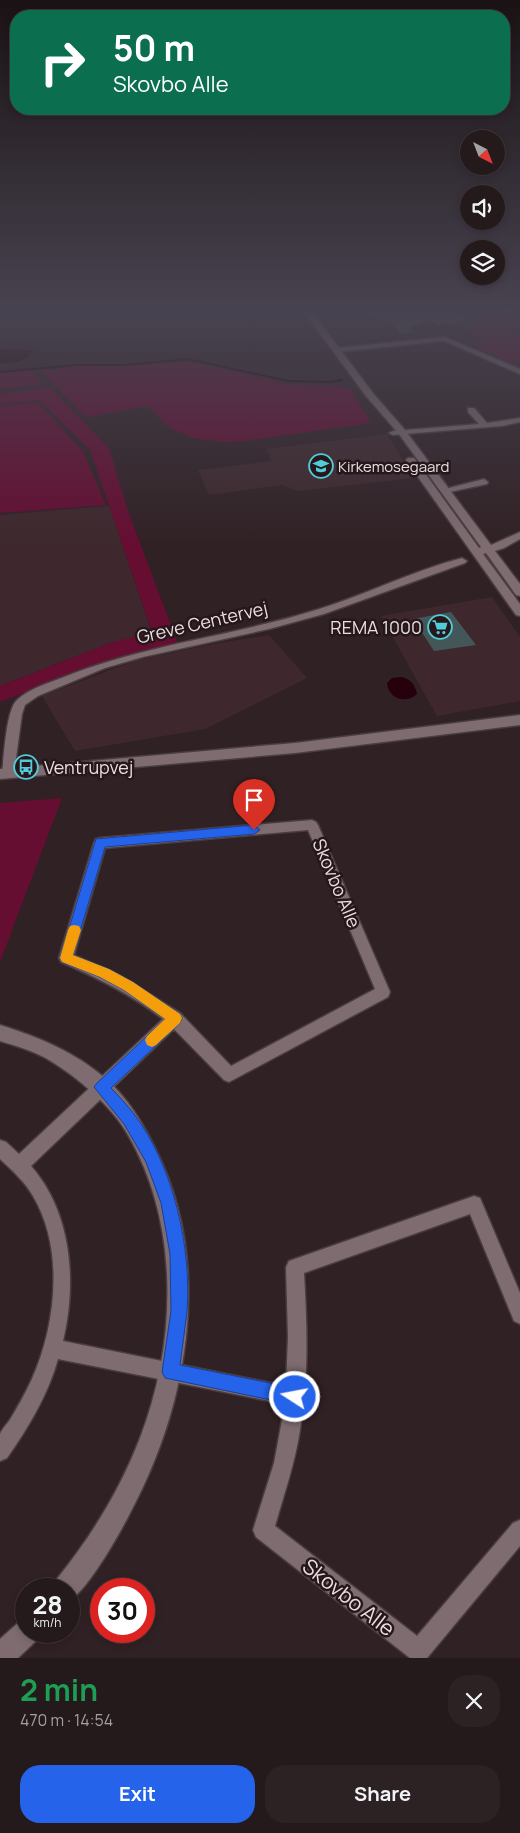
<!DOCTYPE html>
<meta charset="utf-8">
<style>
:root{--surface:#24191b;--page:#2c2224;--text:#f1f3f6;--muted:#a3a0a3;--line:#41383a;--accent:#2563eb}
body{margin:0;font-family:Manrope,sans-serif;background:var(--page);color:var(--text);height:100vh;display:flex;flex-direction:column;font-size:19px;white-space:nowrap}
*{box-sizing:border-box;margin:0}
p{font-size:16px;color:var(--muted)}
.icon{flex:none;width:28px;height:28px;fill:none;stroke:currentColor;stroke-width:2;stroke-linecap:round;stroke-linejoin:round}
.map{position:relative;height:1658px;overflow:hidden}
.panel{display:flex;flex-direction:column;background:var(--surface);flex:1}
.panel>*{flex:none}
.top-card{position:absolute;left:10px;top:10px;width:500px;height:105px;border-radius:20px;box-shadow:0 2px 8px #0003,0 0 0 1px var(--line);background:#0b6e4f;color:#fff;overflow:hidden}
.needle{width:32px;rotate:138deg}
.fabs{position:absolute;left:460px;top:130px;display:grid;gap:10px}
.fabs a{display:grid;place-items:center;width:45px;height:45px;border-radius:50%;background:var(--surface);box-shadow:0 2px 8px #0003,0 0 0 1px var(--line);font-size:25px}
.speed{position:absolute;left:15px;top:1578px;display:flex;gap:10px;font-size:25px;font-weight:700;text-align:center}
.speed>*{display:grid;place-content:center;width:65px;height:65px;border-radius:50%;background:var(--surface);box-shadow:0 2px 8px #0003,0 0 0 1px var(--line);line-height:1}
.speed small{font-size:12px;font-weight:400}
.speed .limit{border:8px solid #d22;background:#fff;color:#111}
.pin{position:absolute;display:grid;place-items:center;width:42px;height:42px;color:#fff;margin:-51px -21px;border-radius:50% 50% 50% 0;rotate:-45deg;box-shadow:0 0 5px #0007}
.pin .icon{rotate:45deg}
.me{position:absolute;width:55px;margin:-28px;rotate:281deg;stroke-linejoin:round;filter:drop-shadow(0 0 4px #0008)}
.turn{display:flex;align-items:center;gap:18px;height:105px;padding:0 20px;font-size:22px}
.turn .icon{width:65px;height:65px;stroke-width:2.5}
.turn b{display:block;font-size:35px;line-height:42px}
.round{display:grid;place-items:center;flex:none;width:52px;height:52px;border-radius:20px;background:var(--page)}
.overview{display:flex;align-items:center;justify-content:space-between;height:85px;padding:0 20px}
h1{font-size:30px;font-weight:700;line-height:38px;color:#1e9e55}
.cta{display:flex;gap:10px;margin-top:auto;padding:10px 20px}
.cta a{flex:1;height:58px;border-radius:20px;background:var(--accent);color:#fff;font-size:20px;font-weight:700;line-height:58px;text-align:center}
.cta a+a{background:var(--page);color:var(--text)}
.map>svg:first-child{display:block}
.built{fill:#3e282d}
.green{fill:#660d32}
.water{fill:#27000d}
.lines{fill:none;stroke-linecap:round;stroke-linejoin:round}
.stream{stroke:#27000d;stroke-width:2}
.building{fill:#435759}
.minor-casing{stroke:#493d40;stroke-width:3}
.tertiary-casing{stroke:#493d40;stroke-width:3}
.minor{fill:#7f6c71;fill-rule:evenodd}
.tertiary{fill:#7f6c71;fill-rule:evenodd}
.route{fill:#2563eb;stroke:#184099}
.slow{fill:#f59e0b}
.labels{text-anchor:middle;dominant-baseline:central;stroke-width:5;stroke-linejoin:round;paint-order:stroke}
.far-poi-label{font-size:15px;fill:#e9dee0;stroke:#26171b;text-anchor:start}
.street-label{font-size:18px;fill:#e9dee0;stroke:#26171b}
.poi-label{font-size:18px;fill:#e9dee0;stroke:#26171b;text-anchor:end}
.near-street-label{font-size:21px;fill:#e9dee0;stroke:#26171b}
</style>
<div class="map">
<svg width="520" height="1658" viewBox="0 0 520 1658">
<rect width="100%" height="100%" fill="#302124"/>
<!-- built -->
<path class="built" d="M387,434L414,478L298,491L282,485L209,495L198,470L272,461L266,449Z
M109,506L152,633L110,643L0,686V515Z
M492,597L520,637V701L437,716L381,616Z
M269,635L307,678L205,729L75,751L42,696L134,661L213,644Z"/>
<!-- green -->
<path class="green" d="M465,313H520V328L510,332L520,337V359L510,363L473,345L484,340L464,331L487,325Z
M190,362L290,385L338,386L351,389L371,423L246,441L222,442L193,438L169,428L148,406L89,417L81,413L41,371L79,366L116,367Z
M30,370L42,384L0,389V373Z
M50,387L109,448L128,511L178,644L107,661L0,702V686L110,643L152,632L90,450L39,400L0,404V394Z
M37,402L83,451L106,505L0,513V406Z
M62,798L0,962V803Z"/>
<!-- water -->
<path class="water" d="M0,349L33,350C29,363 12,362 0,364Z
M400,677C410,678 415,684 417,694C405,705 388,698 387,683L392,678Z"/>
<g class="lines">
<!-- stream -->
<path class="stream" d="M0,372L77,365H126L188,359L288,381L330,382L342,380"/>
</g>
<!-- building -->
<path class="building" d="M366,313H465L461,315L470,318L453,325L445,322L438,325L427,320L409,328L413,332L400,334L392,324Z
M451,612L476,645L434,651L413,619Z"/>
<g class="lines">
<!-- minor casing -->
<g class="minor-casing">
<path id="minor" d="M445,337L520,369V374L444,341L337,352L334,350L337,348Z
M468,408H474L487,423L520,418V422L502,426L393,435L389,433L393,431L479,424L468,412Z
M484,479L488,482L487,484L445,493L441,490Z
M462,558L467,561L465,563L324,614L269,629L143,657L105,668L38,696L25,705L22,714L14,773L8,777L2,773C4,757 6,710 17,700C30,688 49,683 64,677C146,644 233,636 316,610C365,595 412,571 462,558Z
M312,820L316,822L318,825L390,992L388,997L229,1082L224,1080L174,1029L31,1166C72,1213 77,1282 63,1341L286,1386L288,1337L286,1267L289,1261L474,1196L480,1198L520,1293V1324L514,1321L470,1214L304,1273C307,1325 309,1378 300,1430C295,1463 284,1494 275,1526L417,1636L513,1523L520,1520V1546L427,1658H410L256,1537L253,1530L274,1463L285,1404L58,1359C48,1395 28,1428 7,1458L0,1461C0,1453 0,1441 0,1434C2,1429 8,1423 11,1418C18,1406 25,1394 31,1381C56,1326 65,1250 33,1196C25,1182 12,1170 0,1159V1140L6,1142L19,1154L163,1019C132,995 98,978 61,962L59,958L94,843L96,839L100,838ZM308,830L375,989L231,1066L180,1013L120,976L74,955L105,848Z"/>
</g>
<!-- tertiary casing -->
<g class="tertiary-casing">
<path id="tertiary" d="M305,313H313L372,392L405,430L491,545L520,532V539L504,548L495,551L520,584V596L516,595L486,553L483,554L520,604V616L516,615L406,460L408,458H414L479,548L481,547L399,434L366,396Z
M520,715V725L295,753L0,779V769L295,743Z
M0,1025C39,1037 75,1052 106,1079C127,1097 142,1122 154,1146C214,1262 189,1404 129,1515C120,1533 86,1593 69,1600V1589H52L56,1580C91,1537 120,1490 140,1438C177,1342 180,1225 128,1135C112,1106 77,1077 49,1060C34,1051 16,1046 0,1041Z
M26,1619V1631H41L37,1640L18,1658H0V1639L19,1622Z"/>
</g>
<!-- minor -->
<use href="#minor" class="minor"/>
<!-- tertiary -->
<use href="#tertiary" class="tertiary"/>
</g>
<!-- sky -->
<linearGradient id="sky" x2="0" y2="1"><stop stop-color="#1a1214"/><stop offset="0.57" stop-color="#484350"/><stop offset="1" stop-color="#484350" stop-opacity="0"/></linearGradient>
<rect width="520" height="545" fill="url(#sky)"/>
<!-- route -->
<path class="route" d="M254,825L260,830L254,834L105,847L73,955L109,969L133,982L180,1014L182,1018L180,1023L111,1088C119,1096 127,1105 134,1114C173,1165 192,1248 187,1312C185,1330 182,1347 180,1365L295,1388L301,1391L304,1397L301,1403L295,1405L165,1378L162,1372L171,1311L170,1254L161,1203L146,1162L124,1124L94,1087L97,1083L165,1019L124,990L100,977L62,962L60,958L96,839Z"/>
<!-- slow -->
<path class="slow" d="M74,925L79,926L81,930L73,955L109,969L133,982L180,1014L182,1018L180,1023L156,1045L152,1047L147,1045L145,1040L147,1036L165,1019L124,990L100,977L62,962L60,958L68,930L70,926Z"/>
<!-- icons -->
<defs>
<g id="school-ring" transform="scale(1.25)"><circle r="9.5" fill="#26171b" stroke="#52cbd9" stroke-width="1.5"/><path d="M0-5L7-2L0 1L-7-2ZM-4 1L0 2.5L4 1V4Q0 6-4 4Z" fill="#52cbd9"/></g>
<g id="supermarket-ring" transform="scale(1.25)"><circle r="9.5" fill="#26171b" stroke="#52cbd9" stroke-width="1.5"/><path d="M-6-5.5h2.5l.6 2H6L4.5 2H-2.5L-4.4-4H-6ZM-1.5 3.2a1.3 1.3 0 1 0 .1 0ZM3 3.2a1.3 1.3 0 1 0 .1 0Z" fill="#52cbd9"/></g>
<g id="bus-ring" transform="scale(1.25)"><circle r="9.5" fill="#26171b" stroke="#52cbd9" stroke-width="1.5"/><path d="M-5-6H5V4H4V6H2V4H-2V6H-4V4H-5ZM-3.5-4V0h7V-4ZM-3.5 1.2v1.5H-2V1.2ZM2 1.2v1.5H3.5V1.2Z" fill="#52cbd9"/></g>
</defs>
<g fill-rule="evenodd">
<use href="#school-ring" x="321" y="466"/>
<use href="#supermarket-ring" x="440" y="627"/>
<use href="#bus-ring" x="26" y="767"/>
</g>
<g class="labels">
<!-- far-poi labels -->
<g class="far-poi-label">
<text x="338" y="466">Kirkemosegaard</text>
</g>
<!-- street labels -->
<g class="street-label">
<text transform="translate(202 622) rotate(-13)">Greve Centervej</text>
<text transform="translate(337 883) rotate(67)">Skovbo Alle</text>
</g>
<!-- poi labels -->
<g class="poi-label">
<text x="422" y="627">REMA 1000</text>
<text x="44" y="767" text-anchor="start">Ventrupvej</text>
</g>
<!-- near-street labels -->
<g class="near-street-label">
<text transform="translate(349 1597) rotate(38)">Skovbo Alle</text>
</g>
</g>
</svg>
<div class="fabs">
<a><svg class="needle" viewBox="-14 -14 28 28"><path d="M0-13l5 13h-10z" fill="#e53935"/><path d="M0 13l5-13h-10z" fill="#a3a0a3"/></svg></a>
<a><svg class="icon" aria-label="sound" viewBox="0 0 24 24"><path d="M4 9h4l5-4v14l-5-4H4zM17 9q2 3 0 6"/></svg></a>
<a><svg class="icon" aria-label="layers" viewBox="0 0 24 24"><path d="M12 4l9 5-9 5-9-5zM3 14l9 5 9-5"/></svg></a>
</div>
<div class="speed"><div>28<small>km/h</small></div><div class="limit">30</div></div>
<div class="pin" style="left:254px;top:830px;background:#d93025"><svg class="icon" aria-label="arrive" viewBox="0 0 24 24"><path d="M6 21V4h12l-3 4 3 4H6"/></svg></div>
<svg class="me" style="left:295px;top:1397px" viewBox="-20 -20 40 40"><circle r="17" fill="#2563eb" stroke="#fff" stroke-width="3"/><path d="M0-11L8 9 0 5-8 9z" fill="#fff"/></svg>
<div class="top-card">
<div class="turn"><svg class="icon" aria-label="right" viewBox="0 0 24 24"><path d="M7 20v-9h11M14 6l5 5-5 5"/></svg><div><b>50 m</b>Skovbo Alle</div></div>
</div>
</div>
<section class="panel">
<div class="overview"><div><h1>2 min</h1><p>470 m · 14:54</p></div><a class="round"><svg class="icon" aria-label="close" viewBox="0 0 24 24"><path d="M6 6l12 12M18 6L6 18"/></svg></a></div>
<div class="cta"><a>Exit</a><a>Share</a></div>
</section>
